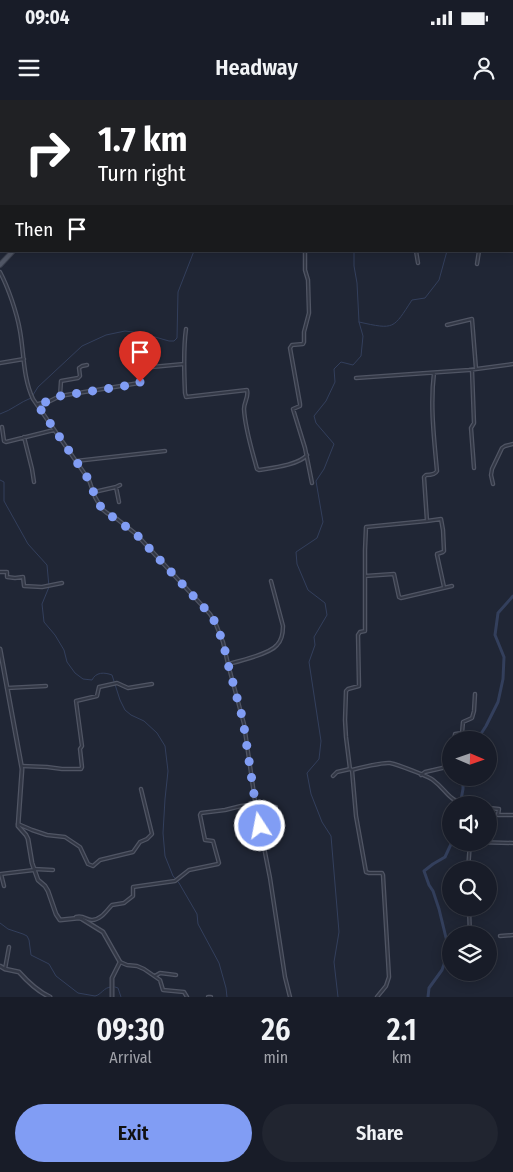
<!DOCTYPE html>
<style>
:root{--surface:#181c28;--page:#212530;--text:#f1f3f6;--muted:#9fa1a8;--line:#363a45;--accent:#819df4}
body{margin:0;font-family:"Fira Sans Condensed",sans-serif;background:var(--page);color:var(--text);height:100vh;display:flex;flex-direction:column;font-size:19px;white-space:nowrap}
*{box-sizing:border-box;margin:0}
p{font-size:16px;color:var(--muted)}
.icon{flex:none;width:28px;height:28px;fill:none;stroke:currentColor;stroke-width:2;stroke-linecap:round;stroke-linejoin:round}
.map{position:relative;height:897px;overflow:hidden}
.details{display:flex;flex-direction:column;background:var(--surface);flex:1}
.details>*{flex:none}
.guide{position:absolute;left:0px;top:0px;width:514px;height:152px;box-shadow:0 2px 12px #0003,0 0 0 1px var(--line);background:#202124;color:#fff;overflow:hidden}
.needle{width:32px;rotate:92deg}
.fabs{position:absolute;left:442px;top:631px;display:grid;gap:10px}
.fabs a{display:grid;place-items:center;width:55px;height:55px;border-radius:50%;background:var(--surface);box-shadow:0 2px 12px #0003,0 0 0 1px var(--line);font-size:25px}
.pin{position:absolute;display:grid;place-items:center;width:42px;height:42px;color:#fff;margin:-51px -21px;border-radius:50% 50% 50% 0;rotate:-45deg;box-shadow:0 0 5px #0007}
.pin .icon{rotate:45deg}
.me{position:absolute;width:55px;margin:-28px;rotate:349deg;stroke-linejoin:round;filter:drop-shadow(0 0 4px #0008)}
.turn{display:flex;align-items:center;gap:18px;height:105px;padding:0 15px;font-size:22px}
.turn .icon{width:65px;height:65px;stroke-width:2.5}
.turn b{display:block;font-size:35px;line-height:42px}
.then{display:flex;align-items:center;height:48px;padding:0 15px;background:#0003;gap:10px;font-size:19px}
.eta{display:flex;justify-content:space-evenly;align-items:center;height:85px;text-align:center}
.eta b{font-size:30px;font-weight:600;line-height:35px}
.cta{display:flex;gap:10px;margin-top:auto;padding:10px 15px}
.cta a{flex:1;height:58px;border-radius:30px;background:var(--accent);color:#111;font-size:20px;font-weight:600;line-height:58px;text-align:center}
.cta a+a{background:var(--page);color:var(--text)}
.status{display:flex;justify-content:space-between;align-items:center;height:35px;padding:0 25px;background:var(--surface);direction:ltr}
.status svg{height:14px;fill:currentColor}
header{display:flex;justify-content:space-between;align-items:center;height:65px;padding:0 15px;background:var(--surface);font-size:22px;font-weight:600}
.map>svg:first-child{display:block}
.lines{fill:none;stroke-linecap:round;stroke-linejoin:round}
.stream{stroke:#333f5c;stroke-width:1}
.river{stroke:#333f5c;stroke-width:3}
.minor-casing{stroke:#505564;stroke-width:4.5}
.tertiary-casing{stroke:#505564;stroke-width:5}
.secondary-casing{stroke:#505564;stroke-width:5.5}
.primary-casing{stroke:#3c414f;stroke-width:6}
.minor{stroke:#333846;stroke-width:2}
.tertiary{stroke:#333846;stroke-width:2.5}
.secondary{stroke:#414758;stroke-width:3}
.primary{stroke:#515766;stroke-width:4}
.route{stroke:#819df4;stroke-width:9;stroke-dasharray:0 16.2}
</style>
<div class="status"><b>09:04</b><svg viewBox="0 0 49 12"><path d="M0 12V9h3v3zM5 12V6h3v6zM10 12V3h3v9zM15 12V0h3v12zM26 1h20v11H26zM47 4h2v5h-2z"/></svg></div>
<header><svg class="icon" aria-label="menu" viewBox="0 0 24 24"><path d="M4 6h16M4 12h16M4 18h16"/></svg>Headway<svg class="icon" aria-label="person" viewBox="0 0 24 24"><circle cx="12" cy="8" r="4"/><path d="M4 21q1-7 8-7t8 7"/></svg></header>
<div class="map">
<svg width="513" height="897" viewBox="0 0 513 897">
<rect width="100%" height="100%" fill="#202635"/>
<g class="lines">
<!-- stream -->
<path class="stream" d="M429,1L430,0
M512,73L513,72
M359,222C395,230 393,229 412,200L425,198L439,180L447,151
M33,295L38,287L82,246L106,235L125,231L141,233L169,241H174L177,238L178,192L194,151
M0,314C12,310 20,302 31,298
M0,380L4,382V401L28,444L47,465L49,487L42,504L44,522L55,535L64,550L67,562L75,573L83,579L92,580C96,572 104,572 112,575L120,600L125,610L131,615L144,621L157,633L165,646L168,671L165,699L163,733L165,756L173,776L179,783L197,814L198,824L219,863L226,888L227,897
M0,823L8,829L23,834L27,836L29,840L31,855L49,864L56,876L78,893L95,896C101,895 104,887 111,887
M115,887L118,888L121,897
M338,897L334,862L339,832L331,736L322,722L311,694L307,673L319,659L321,641L309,562L315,545L314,537L327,515L325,503L308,490L297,464L296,452L317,438L323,422L316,381L324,369L334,344L316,323L314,316L326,301L335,282L334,269L341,262L353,265L361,256L363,236L359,222L357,183L354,166V151"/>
<!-- river -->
<path class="river" d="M477,640L486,626L498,602L503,579L504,557L495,535L498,513L513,496
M460,705L463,689V678
M428,897L429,888L442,870L449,850L439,809L433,791L429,785L424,771L433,764L445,757L452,742"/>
<!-- minor casing -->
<g class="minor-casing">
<path id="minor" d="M10,0V1
M318,0V1
M392,1V0
M0,14H1
M0,94H1
M512,95H513
M0,107H1
M305,151V170L308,180L309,213L304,232V242L303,244L292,245L290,248L300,304V306L293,309L305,348L312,383
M416,151L418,163
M477,164L479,151
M0,172C8,187 17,213 20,231C24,253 23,278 33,299L89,380L95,397L102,409L107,413L117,419L136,434L210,514L215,522L223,542L228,564L244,624L255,701L270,778L285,877L290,897
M447,225L472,219L476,269
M186,229C183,250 184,271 185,293L186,297L247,290C249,297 244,302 244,309C245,329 252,350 257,369L259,370C271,368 299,365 307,355
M0,263L24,259
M472,270L474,323L471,328L474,368
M434,273C430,305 434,338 437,371C435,375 430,375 426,375L424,377L427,421L366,427L365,450V531L360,532L358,535L359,586L348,589L346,591L345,620L346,637L350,669L352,670C359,668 383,662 390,663C396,664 428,676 433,680C449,692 447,701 470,705
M356,278L469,270L513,264
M60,296L61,281L78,278L80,276L79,268L82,266L87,265
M38,304L50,301L60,296L139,283C142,278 138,272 141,268L184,264
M2,327L4,341L6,342L54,330
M24,337L32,369L34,382
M76,361L165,351
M493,384L491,375L492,369L502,348L505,346L513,344
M116,387L119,402
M94,392L116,387L120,385
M427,421L441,419L443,430L444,451L443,452L437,454V455L444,487
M0,472H7V477L15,478L23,477L24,486L42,487L62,483
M365,476L394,474L399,497L401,498L452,486
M228,564C240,561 270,554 277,545C282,540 283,532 283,526L271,481
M7,588L46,586
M454,640L455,634L462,633L463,622L472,618L474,611L475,594
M22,666L47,667L62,669H81L82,667L80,649L82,646L76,601L97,596L99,587L117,583L128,588L152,584
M352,670L356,716L366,772L369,773H382L383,775L389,877L386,886L377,897
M421,675L425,672L451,666
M333,676L337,672L350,669
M489,708L499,709L498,715H513
M257,711L276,707
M18,724L32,730L47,735L65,737L80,747L88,764L93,766L100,760L133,752L140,742L147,739L152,734L141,689
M475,742L513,743
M34,769L53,770
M468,770L470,742
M4,786L1,774L34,770
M469,808L470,835
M76,817C84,815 86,820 92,820C101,820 107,810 112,805L124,803L133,796V787L175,781L189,770L218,764L219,763L213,741L205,740L200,715L201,713L225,710L241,706L255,704
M500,836L513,835
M120,862L127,865L137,866L144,869L160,880L163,890L184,892L187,897
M5,869L9,847
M155,876L160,873L176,875
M208,897H211"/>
</g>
<!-- tertiary casing -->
<g class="tertiary-casing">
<path id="tertiary" d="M0,549L22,669L18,726L26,735L28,739L32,763L38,780L45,786L48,791L56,814L60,820L79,818L82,819L103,832L120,862L112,878V897
M0,866L5,869L19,872C27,881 39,892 50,897"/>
</g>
<!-- secondary casing -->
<g class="secondary-casing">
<path id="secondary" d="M152,1L153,0"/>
</g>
<!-- primary casing -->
<g class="primary-casing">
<path id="primary" d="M42,0V1
M0,165L13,151"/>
</g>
<!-- minor -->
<use href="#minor" class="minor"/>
<!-- tertiary -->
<use href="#tertiary" class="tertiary"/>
<!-- secondary -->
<use href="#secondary" class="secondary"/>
<!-- primary -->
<use href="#primary" class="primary"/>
</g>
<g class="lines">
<!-- route -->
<path class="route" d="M140,282L137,284L60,296L50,301L37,304L89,380L95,396L102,409L136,434L210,514L215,522L223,542L228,564L243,620L255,701L260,726"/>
</g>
</svg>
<div class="fabs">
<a><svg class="needle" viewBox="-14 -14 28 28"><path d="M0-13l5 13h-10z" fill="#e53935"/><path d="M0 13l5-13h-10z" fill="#9fa1a8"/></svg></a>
<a><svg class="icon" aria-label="sound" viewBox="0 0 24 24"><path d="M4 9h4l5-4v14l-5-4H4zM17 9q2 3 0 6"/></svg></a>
<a><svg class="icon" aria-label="search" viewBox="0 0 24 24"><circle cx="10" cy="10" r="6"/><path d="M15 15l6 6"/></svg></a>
<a><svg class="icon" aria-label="layers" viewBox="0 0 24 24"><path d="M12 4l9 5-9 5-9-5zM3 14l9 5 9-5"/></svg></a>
</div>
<div class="pin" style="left:140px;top:282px;background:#d93025"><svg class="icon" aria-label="arrive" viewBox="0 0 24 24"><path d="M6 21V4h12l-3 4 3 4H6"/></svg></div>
<svg class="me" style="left:260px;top:726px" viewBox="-20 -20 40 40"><circle r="17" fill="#819df4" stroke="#fff" stroke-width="3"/><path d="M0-11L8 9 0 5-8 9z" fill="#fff"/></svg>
<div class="guide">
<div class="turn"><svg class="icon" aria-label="right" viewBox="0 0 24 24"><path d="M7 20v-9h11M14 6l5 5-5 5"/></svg><div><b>1.7 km</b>Turn right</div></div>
<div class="then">Then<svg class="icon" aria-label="arrive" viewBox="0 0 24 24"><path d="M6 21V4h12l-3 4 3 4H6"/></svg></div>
</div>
</div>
<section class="details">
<div class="eta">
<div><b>09:30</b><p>Arrival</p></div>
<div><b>26</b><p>min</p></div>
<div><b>2.1</b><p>km</p></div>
</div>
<div class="cta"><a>Exit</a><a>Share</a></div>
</section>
